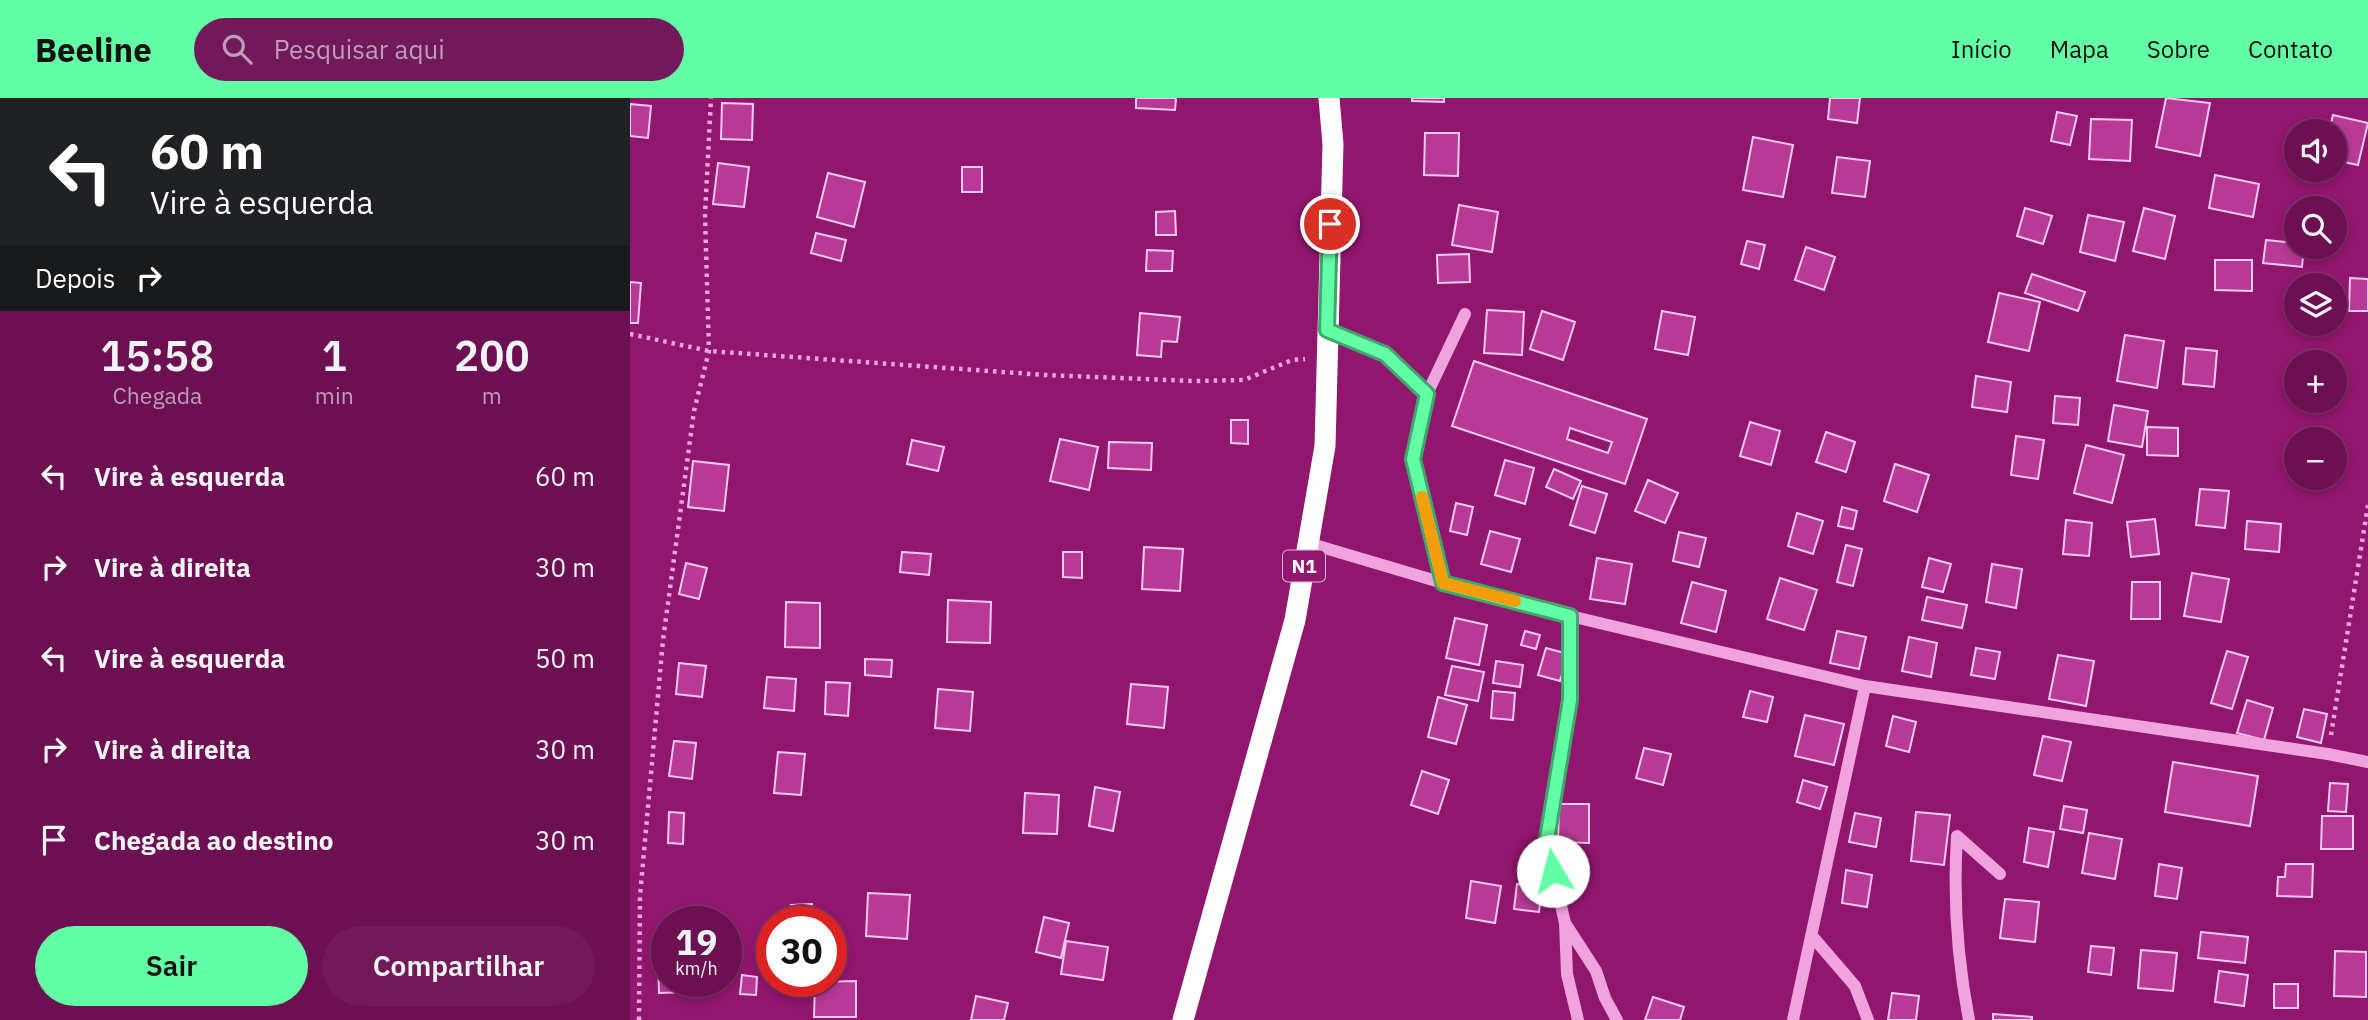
<!DOCTYPE html>
<html lang="pt">
<meta charset="utf-8">
<style>
:root{--surface:#6d1052;--page:#721959;--text:#f1f3f6;--muted:#bf9db8;--line:#7f3069;--accent:#63ffa6}
body{margin:0;font-family:"IBM Plex Sans",sans-serif;background:var(--page);color:var(--text);height:100vh;display:flex;flex-direction:column;font-size:26px;white-space:nowrap}
*{box-sizing:border-box;margin:0}
p{font-size:23px;color:var(--muted)}
.icon{flex:none;width:38px;height:38px;fill:none;stroke:currentColor;stroke-width:2;stroke-linecap:round;stroke-linejoin:round}
.map{position:relative;flex:1;overflow:hidden}
.details{display:flex;flex-direction:column;background:var(--surface);width:630px}
.details>*{flex:none}
.banner{background:#202124;color:#fff;overflow:hidden}
.fabs{position:absolute;left:1654px;top:21px;display:grid;gap:14px}
.fabs a{display:grid;place-items:center;width:63px;height:63px;border-radius:50%;background:var(--surface);box-shadow:0 4px 10px #0003,0 0 0 2px var(--line);font-size:35px}
.speed{position:absolute;left:21px;top:808px;display:flex;gap:14px;font-size:35px;font-weight:700;text-align:center}
.speed>*{display:grid;place-content:center;width:91px;height:91px;border-radius:50%;background:var(--surface);box-shadow:0 4px 10px #0003,0 0 0 2px var(--line);line-height:1}
.speed small{font-size:18px;font-weight:400}
.speed .limit{border:10px solid #d22;background:#fff;color:#111}
.pin{position:absolute;display:grid;place-items:center;width:60px;height:60px;color:#fff;margin:-30px;border:4px solid #fff;border-radius:50%;box-shadow:0 2px 7px #0007}
.me{position:absolute;width:77px;margin:-38px;rotate:352deg;stroke-linejoin:round;filter:drop-shadow(0 0 5px #0008)}
.turn{display:flex;align-items:center;gap:24px;height:147px;padding:0 35px;font-size:32px}
.turn .icon{width:91px;height:91px;stroke-width:2.5}
.turn b{display:block;font-size:49px;line-height:60px}
.then{display:flex;align-items:center;height:66px;padding:0 35px;background:#0003;gap:14px;font-size:26px}
.eta{display:flex;justify-content:space-evenly;align-items:center;height:119px;text-align:center}
.eta b{font-size:42px;font-weight:600;line-height:49px}
.button{display:flex;gap:14px;margin-top:auto;padding:14px 35px}
.button a{flex:1;height:80px;border-radius:42px;background:var(--accent);color:#111;font-size:28px;font-weight:600;line-height:80px;text-align:center}
.button a+a{background:var(--page);color:var(--text)}
ul{padding:0;list-style:none}
li{display:flex;align-items:center;gap:21px;height:91px;padding:0 35px}
li div{flex:1}
li b{display:block;font-size:26px}
li em{font-style:normal}
header{display:flex;align-items:center;gap:42px;box-sizing:border-box;height:98px;padding:0 35px;background:var(--accent);color:#111}
header strong{font-size:33px}
nav{display:flex;gap:38px;margin-inline-start:auto;font-size:24px}
.search{width:490px;height:63px;background:var(--page);display:flex;align-items:center;gap:18px;box-sizing:border-box;padding:0 24px;border-radius:38px;color:var(--muted);font-size:26px}
main{display:flex;flex:1;min-height:0}
.map>svg:first-child{display:block}
.building{fill:#b83a96;stroke:#fccaee;stroke-width:2;fill-rule:evenodd}
.lines{fill:none;stroke-linecap:round;stroke-linejoin:round}
.path{stroke:#f0a3dc;stroke-width:4.5;stroke-dasharray:3.5 5;stroke-linecap:butt}
.minor{stroke:#f0a3dc;stroke-width:12}
.highway{stroke:#fff;stroke-width:21}
.route-casing{stroke:#40a66c;stroke-width:18}
.route{stroke:#63ffa6;stroke-width:12}
.slow{stroke:#f59e0b;stroke-width:12}
.labels{text-anchor:middle;dominant-baseline:central;stroke-width:7;stroke-linejoin:round;paint-order:stroke}
.shield{fill:#91166e;stroke:#deb9d4;stroke-width:2}
.shield-label{font-size:19px;font-weight:bold;fill:#fff}
</style>
<header>
<strong>Beeline</strong>
<div class="search"><svg class="icon" aria-label="search" viewBox="0 0 24 24"><circle cx="10" cy="10" r="6"/><path d="M15 15l6 6"/></svg>Pesquisar aqui</div>
<nav><a>Início</a><a>Mapa</a><a>Sobre</a><a>Contato</a></nav>
</header>
<main>
<section class="details">
<div class="banner">
<div class="turn"><svg class="icon" aria-label="left" viewBox="0 0 24 24"><path d="M17 20v-9H6M10 6l-5 5 5 5"/></svg><div><b>60 m</b>Vire à esquerda</div></div>
<div class="then">Depois<svg class="icon" aria-label="right" viewBox="0 0 24 24"><path d="M7 20v-9h11M14 6l5 5-5 5"/></svg></div>
</div>
<div class="eta">
<div><b>15:58</b><p>Chegada</p></div>
<div><b>1</b><p>min</p></div>
<div><b>200</b><p>m</p></div>
</div>
<ul>
<li><svg class="icon" aria-label="left" viewBox="0 0 24 24"><path d="M17 20v-9H6M10 6l-5 5 5 5"/></svg><div><b>Vire à esquerda</b></div><em>60 m</em></li>
<li><svg class="icon" aria-label="right" viewBox="0 0 24 24"><path d="M7 20v-9h11M14 6l5 5-5 5"/></svg><div><b>Vire à direita</b></div><em>30 m</em></li>
<li><svg class="icon" aria-label="left" viewBox="0 0 24 24"><path d="M17 20v-9H6M10 6l-5 5 5 5"/></svg><div><b>Vire à esquerda</b></div><em>50 m</em></li>
<li><svg class="icon" aria-label="right" viewBox="0 0 24 24"><path d="M7 20v-9h11M14 6l5 5-5 5"/></svg><div><b>Vire à direita</b></div><em>30 m</em></li>
<li><svg class="icon" aria-label="arrive" viewBox="0 0 24 24"><path d="M6 21V4h12l-3 4 3 4H6"/></svg><div><b>Chegada ao destino</b></div><em>30 m</em></li>
</ul>
<div class="button"><a>Sair</a><a>Compartilhar</a></div>
</section>
<div class="map">
<svg width="1738" height="922" viewBox="0 0 1738 922">
<rect width="100%" height="100%" fill="#91166e"/>
<!-- building -->
<path class="building" d="M506,0H546L545,12L506,10Z
M782,0H814V4L782,3Z
M1200,0H1230L1227,25L1198,21Z
M1536,0L1580,5L1570,58L1526,49Z
M92,5L123,6L122,42L91,41Z
M0,6L21,8L18,40L0,38Z
M1427,14L1447,18L1440,47L1421,43Z
M1703,17L1738,25L1728,67L1704,62V33H1699Z
M1461,21L1502,22L1500,63L1459,61Z
M795,35H829L828,78L794,77Z
M1123,39L1163,47L1153,99L1113,92Z
M1207,59L1240,63L1235,99L1202,95Z
M88,65L119,69L114,109L83,106Z
M332,69H352V94H332Z
M198,75L235,84L224,129L187,119Z
M1585,77L1629,86L1623,119L1579,110Z
M829,107L868,114L862,154L822,147Z
M1395,110L1422,118L1413,146L1387,138Z
M1514,110L1545,118L1535,161L1503,153Z
M545,113L546,137H526V114Z
M1458,117L1494,124L1485,163L1450,154Z
M186,135L216,142L211,163L181,155Z
M1636,142L1666,145V149H1674L1672,169L1633,165Z
M1117,143L1135,147L1129,171L1111,166Z
M1176,149L1205,159L1194,192L1165,182Z
M517,152L543,153L542,173H516Z
M839,156L840,184L808,185L807,157Z
M1585,162H1622V193L1585,192Z
M1402,176L1455,194L1448,213L1395,195Z
M1720,180L1738,181V213H1719Z
M0,184L11,185L8,225H0Z
M1369,195L1410,204L1399,253L1358,244Z
M857,212L894,214L892,257L854,255Z
M912,213L945,224L933,262L900,251Z
M1032,213L1065,219L1058,257L1025,251Z
M510,215L550,219L547,244L532,243L531,259L507,257Z
M1495,237L1534,243L1527,290L1487,283Z
M1556,250L1587,253L1584,289L1553,286Z
M844,263L1017,321L995,386L822,328ZM940,330L982,344L978,355L937,341Z
M1346,278L1381,284L1377,314L1342,309Z
M1425,298L1450,300L1448,327L1423,325Z
M1484,307L1518,313L1512,349L1478,343Z
M601,322H618V346L601,345Z
M1120,324L1150,333L1141,367L1110,358Z
M1517,329L1548,330V358L1517,357Z
M1196,334L1225,344L1216,374L1186,364Z
M1386,338L1414,342L1408,381L1381,377Z
M430,341L468,349L459,392L420,383Z
M282,342L314,349L308,373L277,366Z
M479,344L522,345L521,372L478,370Z
M1456,347L1494,357L1482,405L1444,395Z
M875,362L904,370L895,406L865,397Z
M63,363L99,367L94,413L58,409Z
M1265,366L1299,377L1287,414L1254,403Z
M924,371L951,383L943,401L916,389Z
M1018,382L1048,395L1035,425L1005,413Z
M952,388L977,396L965,435L940,427Z
M1570,391L1599,393L1595,430L1566,427Z
M826,405L843,409L837,437L820,433Z
M1212,409L1227,413L1223,431L1208,428Z
M1167,415L1193,423L1183,456L1158,448Z
M1525,421L1529,456L1501,459L1497,424Z
M1436,422L1462,425L1459,458L1433,456Z
M1617,423L1651,426L1649,454L1615,451Z
M860,433L890,441L881,474L851,466Z
M1049,434L1076,440L1069,469L1043,463Z
M1216,447L1232,451L1223,488L1207,484Z
M514,449L553,451L550,493L512,491Z
M272,454L301,456L299,477L270,474Z
M433,454H452V480L433,479Z
M967,460L1002,466L995,506L960,501Z
M1299,460L1321,466L1313,494L1292,489Z
M56,465L77,470L69,501L49,496Z
M1362,466L1392,471L1386,510L1356,504Z
M1562,475L1599,481L1591,524L1554,518Z
M1150,480L1187,492L1174,532L1137,521Z
M1062,484L1096,493L1086,534L1051,525Z
M1502,484H1530V521H1501Z
M1297,499L1337,507L1332,530L1292,522Z
M318,502L361,504L360,545L317,544Z
M156,504L190,505V550L155,549Z
M825,520L857,527L849,567L816,560Z
M895,533L910,537L906,551L891,547Z
M1207,533L1236,539L1229,571L1200,565Z
M1279,539L1307,545L1301,579L1272,573Z
M916,550L938,556L930,583L908,577Z
M1346,550L1370,554L1365,581L1341,577Z
M1597,553L1618,559L1602,611L1581,605Z
M1428,557L1464,563L1456,608L1419,601Z
M235,561L262,562L261,579L235,577Z
M866,563L893,567L890,589L863,585Z
M49,565L76,568L72,599L46,596Z
M822,568L854,574L848,603L815,597Z
M137,579L166,581L164,613L134,610Z
M196,584L220,585L218,618L195,616Z
M501,586L538,589L534,630L497,626Z
M308,591L343,594L340,633L305,630Z
M863,593L885,595L883,622L861,620Z
M1120,593L1143,599L1137,624L1113,619Z
M808,599L837,607L826,646L798,639Z
M1617,602L1643,610L1634,642L1607,635Z
M1674,611L1697,616L1691,645L1667,639Z
M1175,617L1214,626L1204,667L1165,658Z
M1263,618L1286,624L1279,654L1256,648Z
M1413,638L1441,644L1432,683L1404,677Z
M44,643L66,645L62,681L39,678Z
M1014,650L1041,656L1033,687L1006,680Z
M148,654L175,656L171,697L144,695Z
M1543,664L1628,678L1620,728L1535,714Z
M792,673L819,682L808,716L781,707Z
M1173,682L1197,689L1190,711L1167,704Z
M1700,685L1718,686L1716,714L1698,713Z
M465,689L490,694L483,733L459,728Z
M395,695L429,697L427,736L393,735Z
M929,706H959V745L928,744Z
M1434,708L1457,712L1453,735L1430,731Z
M39,714L54,715L53,746L38,745Z
M1286,714L1320,717L1314,767L1281,763Z
M1225,715L1251,720L1246,749L1219,744Z
M1692,718H1723V751H1691Z
M1399,730L1424,734L1418,769L1394,764Z
M1459,735L1492,741L1485,781L1452,775Z
M1529,766L1552,770L1547,801L1525,798Z
M1656,766H1683L1682,799L1647,798L1648,779H1655Z
M1216,772L1242,777L1237,809L1212,805Z
M841,783L871,788L865,825L836,820Z
M887,786L912,790L909,814L884,811Z
M238,795L280,797L277,841L236,838Z
M1375,801L1409,804L1405,844L1370,840Z
M182,806L183,824H162L161,807Z
M414,819L439,825L431,860L406,854Z
M1571,834L1618,839L1615,865L1568,860Z
M436,843L478,849L473,882L431,876Z
M1461,848L1484,850L1481,877L1458,874Z
M1511,852L1547,855L1543,893L1508,890Z
M1705,853L1736,854V899L1704,898Z
M28,858H37V884H62V894L29,895Z
M1589,873L1618,877L1614,908L1585,904Z
M112,877L127,879L126,897L110,896Z
M226,883V919H184L185,884Z
M1644,886H1668V910H1644Z
M1262,895L1289,898L1286,922H1258Z
M346,898L378,905L374,922H341Z
M1023,899L1054,909L1050,922H1015Z
M1363,916L1402,919V922H1363Z"/>
<g class="lines">
<!-- path -->
<path class="path" d="M0,236L79,253L415,277L564,283L614,282L662,262L675,261
M1701,637L1738,407
M9,922L10,798L33,542L64,313L79,253L75,117L81,0"/>
<!-- minor -->
<path class="minor" d="M697,232L755,256L797,296
M678,445L813,485L940,518L1235,588L1698,656L1738,664
M813,485L783,361L797,296L835,216
M935,825L917,747L940,602V518
M1182,838L1225,888L1238,922
M948,922L937,876L935,825L966,873L975,900L987,922
M1163,922L1235,588
M1339,922C1327,860 1323,802 1327,738L1370,776"/>
<!-- highway -->
<path class="highway" d="M553,922L665,522L695,348L703,46L699,0"/>
</g>
<g class="lines">
<!-- route casing -->
<g class="route-casing">
<path id="route" d="M700,126L697,232L755,256L797,296L783,361L813,485L940,518V602L916,747L923,773"/>
</g>
<!-- route -->
<use href="#route" class="route"/>
<!-- slow -->
<path class="slow" d="M792,399L813,485L885,503"/>
</g>
<g class="labels">
<!-- shield labels -->
<rect class="shield" x="653" y="452.5" width="42" height="31" rx="5"/>
<g class="shield-label">
<text x="674" y="468">N1</text>
</g>
</g>
</svg>
<div class="fabs">
<a><svg class="icon" aria-label="sound" viewBox="0 0 24 24"><path d="M4 9h4l5-4v14l-5-4H4zM17 9q2 3 0 6"/></svg></a>
<a><svg class="icon" aria-label="search" viewBox="0 0 24 24"><circle cx="10" cy="10" r="6"/><path d="M15 15l6 6"/></svg></a>
<a><svg class="icon" aria-label="layers" viewBox="0 0 24 24"><path d="M12 4l9 5-9 5-9-5zM3 14l9 5 9-5"/></svg></a>
<a>+</a>
<a>−</a>
</div>
<div class="speed"><div>19<small>km/h</small></div><div class="limit">30</div></div>
<div class="pin" style="left:700px;top:126px;background:#d93025"><svg class="icon" aria-label="arrive" viewBox="0 0 24 24"><path d="M6 21V4h12l-3 4 3 4H6"/></svg></div>
<svg class="me" style="left:923px;top:773px" viewBox="-20 -20 40 40"><circle r="19" fill="#fff"/><path d="M0-13L10 11 0 6-10 11z" fill="#63ffa6"/></svg>
</div>
</main>
